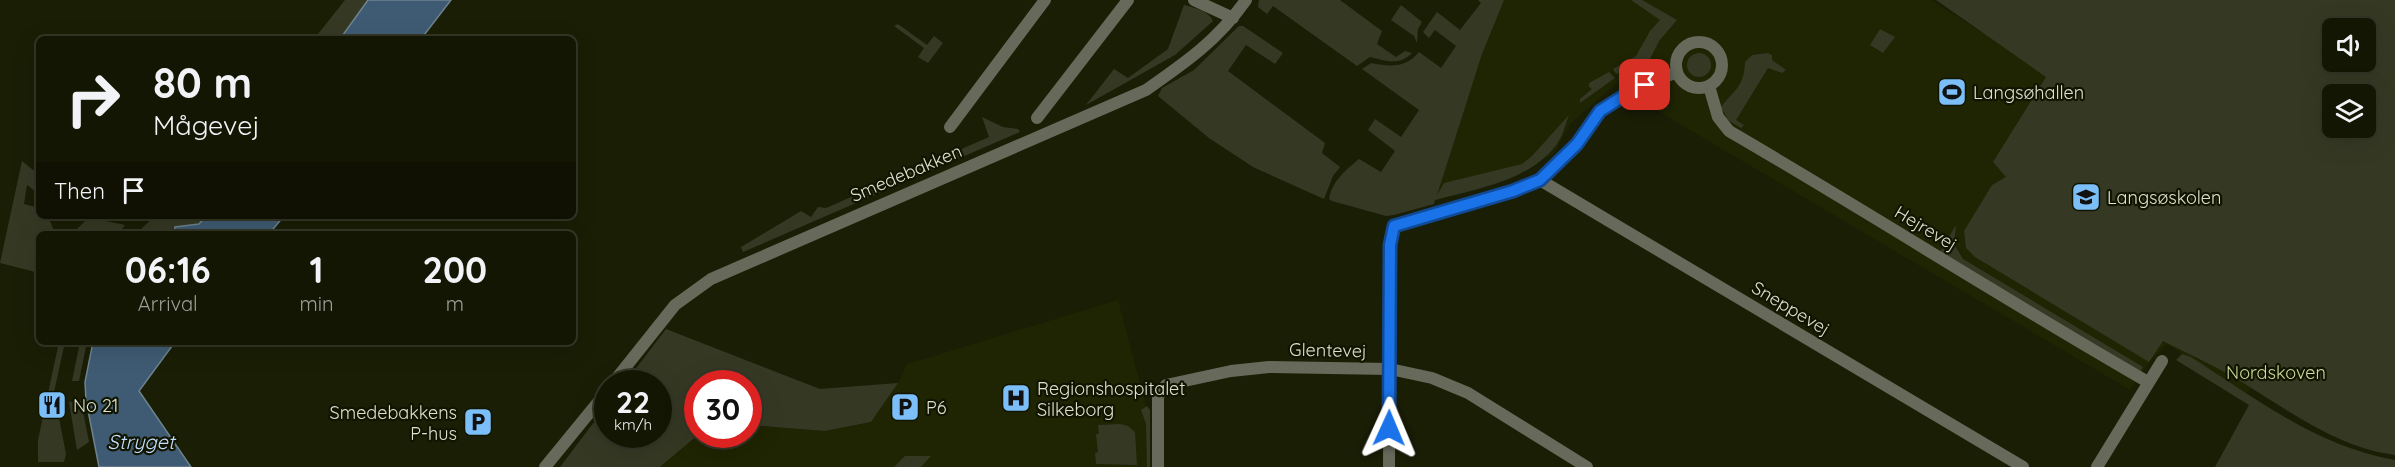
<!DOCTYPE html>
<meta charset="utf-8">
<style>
:root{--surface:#141604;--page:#212313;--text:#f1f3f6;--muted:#9d9f9a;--line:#333526}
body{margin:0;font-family:Quicksand,sans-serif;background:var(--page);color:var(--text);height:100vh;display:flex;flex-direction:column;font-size:22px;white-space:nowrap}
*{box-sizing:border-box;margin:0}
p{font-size:20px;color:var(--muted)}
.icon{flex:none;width:33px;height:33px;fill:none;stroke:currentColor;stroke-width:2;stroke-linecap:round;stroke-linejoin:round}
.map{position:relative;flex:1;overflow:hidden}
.panel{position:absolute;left:36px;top:231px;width:540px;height:114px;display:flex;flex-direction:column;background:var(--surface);border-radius:9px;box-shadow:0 6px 24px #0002,0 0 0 2px var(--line)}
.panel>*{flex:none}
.top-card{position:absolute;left:36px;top:36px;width:540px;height:183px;border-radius:9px;box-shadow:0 6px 24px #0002,0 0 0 2px var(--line);background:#141604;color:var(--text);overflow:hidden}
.fabs{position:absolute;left:2322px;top:18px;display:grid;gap:12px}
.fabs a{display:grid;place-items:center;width:54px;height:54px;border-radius:9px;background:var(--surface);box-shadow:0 6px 24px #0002,0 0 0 2px var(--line);font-size:30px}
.speed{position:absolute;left:594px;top:370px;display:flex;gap:12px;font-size:30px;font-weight:700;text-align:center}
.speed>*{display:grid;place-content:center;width:78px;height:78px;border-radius:50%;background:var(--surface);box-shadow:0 6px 24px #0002,0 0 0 2px var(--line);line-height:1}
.speed small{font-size:15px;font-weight:400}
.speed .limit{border:9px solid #d22;background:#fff;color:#111}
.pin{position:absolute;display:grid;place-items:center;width:51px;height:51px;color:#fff;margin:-26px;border-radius:12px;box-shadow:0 3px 9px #0006}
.me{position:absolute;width:66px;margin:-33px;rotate:1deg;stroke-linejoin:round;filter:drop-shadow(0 0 4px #0008)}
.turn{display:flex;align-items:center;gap:21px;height:126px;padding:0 18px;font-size:27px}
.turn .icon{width:78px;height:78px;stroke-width:2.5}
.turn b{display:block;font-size:42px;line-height:51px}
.then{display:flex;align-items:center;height:57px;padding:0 18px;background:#0003;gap:12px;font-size:22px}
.eta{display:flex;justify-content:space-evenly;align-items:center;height:102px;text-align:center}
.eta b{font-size:36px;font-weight:700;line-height:42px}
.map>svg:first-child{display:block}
.built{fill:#1f2402;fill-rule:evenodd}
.green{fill:#353924;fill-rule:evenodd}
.water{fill:#3f5b73;stroke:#6e838f;stroke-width:1.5}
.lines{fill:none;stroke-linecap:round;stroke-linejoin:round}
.minor{stroke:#676a5b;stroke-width:12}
.route-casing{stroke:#114b97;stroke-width:15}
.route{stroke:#1a73e8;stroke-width:10}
.labels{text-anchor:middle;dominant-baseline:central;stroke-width:4.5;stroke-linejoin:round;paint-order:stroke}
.poi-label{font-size:18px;fill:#dde1d1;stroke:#111500;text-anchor:start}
.street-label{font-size:18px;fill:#dde1d1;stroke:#111500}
.park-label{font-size:18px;fill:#cdda9c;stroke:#111500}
.water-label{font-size:20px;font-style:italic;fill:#c1dffa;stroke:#111500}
</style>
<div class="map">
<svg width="2395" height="467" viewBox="0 0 2395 467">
<rect width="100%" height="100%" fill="#1a1e05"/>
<!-- built -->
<path class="built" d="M1498,0H1931L2060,81L2357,62L2395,105V154L2246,395L2167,344L2151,360L2130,390L1656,110L1630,72L1571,123L1553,155L1442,199L1435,200ZM2332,94H2366V128H2332Z
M1118,300L1148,413L1147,467H660L698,435H748L749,425L825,431L871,422L898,383L907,364Z"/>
<!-- green -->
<path class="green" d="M345,0H368L340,39H314Z
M1259,0H1340L1382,31L1377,44L1396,57L1405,51L1412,53C1399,66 1386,61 1370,57L1357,66L1273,6L1267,14L1258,7Z
M1478,0H1504L1482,54L1437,195L1444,183L1522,164L1532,156L1569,115C1565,126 1561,141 1553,149C1524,182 1476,189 1435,200L1434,204L1394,215L1386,216L1332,201L1329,199C1332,181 1346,170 1359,159L1381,172L1395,151L1368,130L1375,119L1401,137L1419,110L1362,69L1371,63C1390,67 1406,68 1419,52L1441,68L1456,46L1435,30L1429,38L1423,32L1437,12L1460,30L1481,3Z
M1631,0H1642L1677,20L1659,41L1649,61L1616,74L1613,69L1636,56L1650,31L1660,20Z
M1936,0H2395V455C2339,448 2292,413 2245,384C2219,368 2191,355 2163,341L2149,362L1975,257L1966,248L1964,231L1992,185L2006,177L1993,162L2046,77ZM2332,28H2366V62H2332ZM2332,94H2366V128H2332Z
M1184,5C1195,8 1208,10 1213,21L1175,55L1086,105L1114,69L1128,78L1168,49Z
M1401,5L1422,22L1418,29L1417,43L1414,36L1391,20Z
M898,24L927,45L934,36L943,43L928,63L918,57L924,48L894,26Z
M1239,26H1243L1283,53L1275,64L1246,45L1228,71L1325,143L1322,153L1340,167L1333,176L1324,199L1253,167L1209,138L1158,96L1162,88L1194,70Z
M1880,29L1895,37L1883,53L1870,45Z
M1768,53L1772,55V60L1786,70L1782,73L1768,68L1736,120L1744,125L1741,128L1728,120L1721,107C1735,89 1744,87 1745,62L1752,55Z
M1687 65a12 12 0 1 1 24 0a12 12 0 1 1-24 0Z
M1609,72L1615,78L1580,103V99L1592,89L1589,87V83Z
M982,117L1003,127L1018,129L1020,132L743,252L741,247L801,211L811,217L818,207L826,208L989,137Z
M22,161L39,175V194L27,185L24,204L39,208V216H46L51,223L55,234H39V273L0,263Z
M155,216H206L199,224L175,227L174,234H145L140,230Z
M89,217L91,218L125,225L118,234H72Z
M1956,225L1954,244L1963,259L2143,367L2140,372L1940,252Z
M666,329L820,389L898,383L871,422L825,431L749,425L748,384H698V435L660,467H560L607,405L608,435H658V384H624Z
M59,342H65L54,392L66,454L64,462H38V440Z
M80,342H87L79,381H72Z
M2182,354L2191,357C2255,398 2318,447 2395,460V467H2215L2249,405L2176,360Z
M81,401L89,442L77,450L69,402Z
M1147,406L1150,410V467H1147L1146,424L1141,410Z
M1120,424L1128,426L1135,432L1137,465L1096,464L1095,453L1098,452L1096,434H1099L1098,425Z
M905,456H931L921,467H894Z"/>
<!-- water -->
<path class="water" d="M368,0H451L421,39H340Z
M206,216H284L269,234H174L175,227L199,224Z
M93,342H175L139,391L191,467H99L86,400L85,382Z"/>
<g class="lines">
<!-- minor -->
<path class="minor" d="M1194,0L1233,18
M1676 65a23 23 0 1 1 46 0a23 23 0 1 1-46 0Z
M1709,86L1718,117L1729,131C1870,213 2007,301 2148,382
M1037,118L1128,0
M950,127L1045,0
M1540,180L2023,467
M612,384L675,305L711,279L1146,90C1186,62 1217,41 1246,0
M545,467L608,390
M1158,467V396L1166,385L1231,371L1269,367L1390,369L1432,378L1468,393L1587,467
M1389,467L1390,245L1394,226L1513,191L1540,180L1577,144L1601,111L1633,90L1677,72
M2097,467L2162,361"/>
</g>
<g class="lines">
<!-- route casing -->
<g class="route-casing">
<path id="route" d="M1389,428L1390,245L1394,226L1513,191L1540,180L1577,144L1600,111L1633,90L1645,85"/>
</g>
<!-- route -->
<use href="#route" class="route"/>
</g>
<!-- icons -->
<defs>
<g id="stadium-square" transform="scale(1.5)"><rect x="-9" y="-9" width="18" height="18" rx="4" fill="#7bbef8" stroke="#111500"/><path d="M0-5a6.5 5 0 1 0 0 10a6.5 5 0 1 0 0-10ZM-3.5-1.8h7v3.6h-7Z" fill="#111"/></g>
<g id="school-square" transform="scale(1.5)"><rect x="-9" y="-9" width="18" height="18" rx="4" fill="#7bbef8" stroke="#111500"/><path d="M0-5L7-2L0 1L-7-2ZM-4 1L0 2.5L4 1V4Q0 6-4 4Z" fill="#111"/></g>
<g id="hospital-square" transform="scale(1.5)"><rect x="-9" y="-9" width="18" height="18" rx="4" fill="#7bbef8" stroke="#111500"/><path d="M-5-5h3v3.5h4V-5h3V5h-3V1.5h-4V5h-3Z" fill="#111"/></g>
<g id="restaurant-square" transform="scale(1.5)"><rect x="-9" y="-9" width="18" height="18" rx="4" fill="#7bbef8" stroke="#111500"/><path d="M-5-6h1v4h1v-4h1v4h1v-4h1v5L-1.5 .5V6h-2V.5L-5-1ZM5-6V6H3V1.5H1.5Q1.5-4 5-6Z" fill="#111"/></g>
<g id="parking-square" transform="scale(1.5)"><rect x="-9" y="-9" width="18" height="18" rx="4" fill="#7bbef8" stroke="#111500"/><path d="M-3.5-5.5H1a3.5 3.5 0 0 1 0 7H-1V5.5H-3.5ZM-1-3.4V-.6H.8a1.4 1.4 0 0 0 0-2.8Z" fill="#111"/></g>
</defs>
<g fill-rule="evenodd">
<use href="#stadium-square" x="1952" y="92"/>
<use href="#school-square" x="2086" y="197"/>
<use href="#hospital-square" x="1016" y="398"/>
<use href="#restaurant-square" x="52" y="405"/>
<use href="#parking-square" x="905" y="407"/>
<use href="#parking-square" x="478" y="422"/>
</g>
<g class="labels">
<!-- poi labels -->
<g class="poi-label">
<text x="1973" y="92">Langsøhallen</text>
<text x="2107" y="197">Langsøskolen</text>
<text x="1037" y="388">Regionshospitalet<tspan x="1037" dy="21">Silkeborg</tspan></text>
<text x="73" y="405">No 21</text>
<text x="926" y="407">P6</text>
<text x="457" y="412" text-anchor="end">Smedebakkens<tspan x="457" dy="21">P-hus</tspan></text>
</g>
<!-- street labels -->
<g class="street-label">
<text transform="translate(906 173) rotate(-23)">Smedebakken</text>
<text transform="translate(1926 228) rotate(31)">Hejrevej</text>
<text transform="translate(1791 308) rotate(31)">Sneppevej</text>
<text transform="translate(1328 350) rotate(1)">Glentevej</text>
</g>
<!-- park labels -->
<g class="park-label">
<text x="2276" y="372">Nordskoven</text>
</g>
<!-- water labels -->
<g class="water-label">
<text x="141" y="441">Stryget</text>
</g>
</g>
</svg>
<div class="fabs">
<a><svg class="icon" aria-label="sound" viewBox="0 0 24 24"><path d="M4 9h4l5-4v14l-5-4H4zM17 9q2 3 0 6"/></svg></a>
<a><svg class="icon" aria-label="layers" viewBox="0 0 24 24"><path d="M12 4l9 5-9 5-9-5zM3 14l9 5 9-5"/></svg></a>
</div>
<div class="speed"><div>22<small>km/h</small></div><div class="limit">30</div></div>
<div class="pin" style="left:1645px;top:85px;background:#d93025"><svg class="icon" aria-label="arrive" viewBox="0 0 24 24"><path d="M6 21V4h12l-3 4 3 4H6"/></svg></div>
<svg class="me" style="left:1389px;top:428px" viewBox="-20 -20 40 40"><path d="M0-17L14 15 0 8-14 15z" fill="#1a73e8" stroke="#fff" stroke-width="4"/></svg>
<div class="top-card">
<div class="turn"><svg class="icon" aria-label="right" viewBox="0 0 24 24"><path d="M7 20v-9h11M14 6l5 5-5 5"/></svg><div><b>80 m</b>Mågevej</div></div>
<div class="then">Then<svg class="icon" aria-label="arrive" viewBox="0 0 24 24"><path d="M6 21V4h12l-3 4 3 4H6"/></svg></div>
</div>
<section class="panel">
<div class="eta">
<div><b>06:16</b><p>Arrival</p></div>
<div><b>1</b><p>min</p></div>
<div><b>200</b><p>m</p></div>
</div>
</section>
</div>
